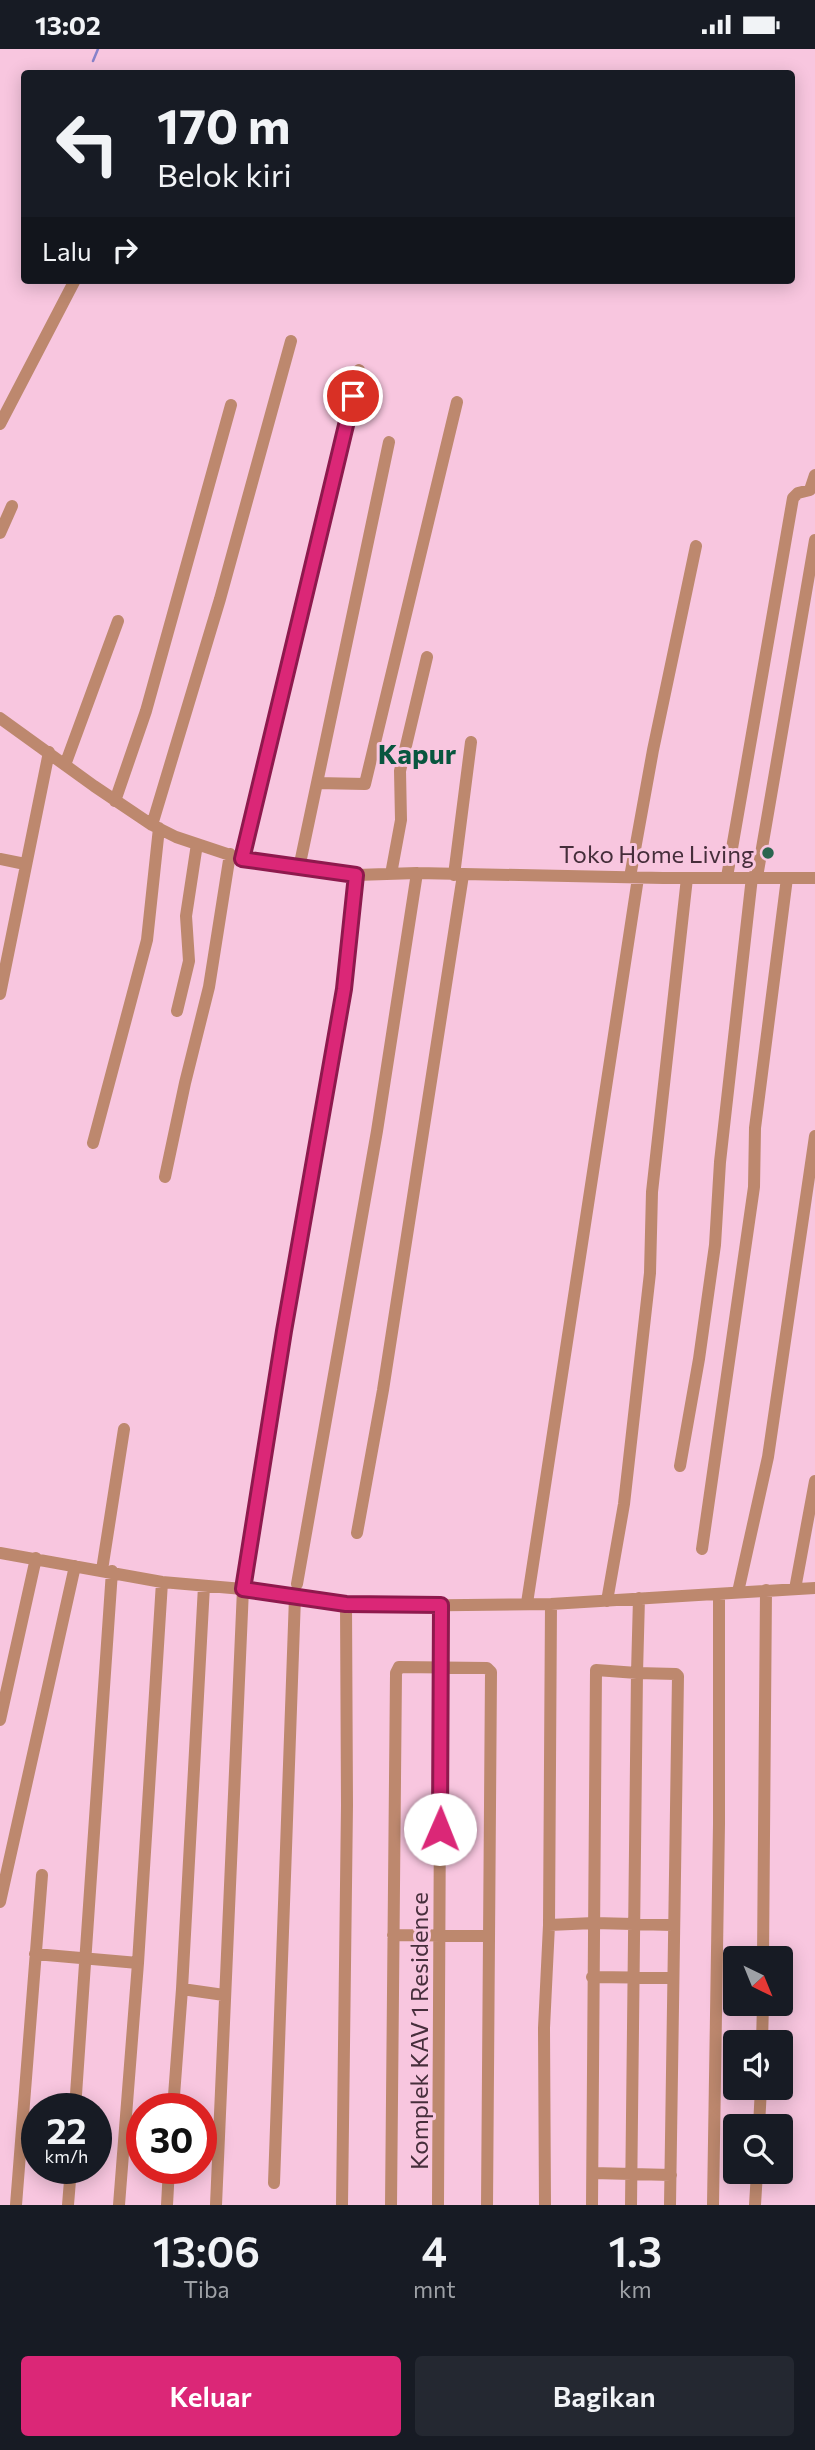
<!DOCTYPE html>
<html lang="id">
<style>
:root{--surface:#171b24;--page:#242831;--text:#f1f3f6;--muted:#9ea1a6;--accent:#db2777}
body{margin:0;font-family:Commissioner,sans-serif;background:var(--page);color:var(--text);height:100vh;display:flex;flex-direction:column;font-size:26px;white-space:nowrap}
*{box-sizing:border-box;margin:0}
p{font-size:23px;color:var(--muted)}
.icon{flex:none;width:38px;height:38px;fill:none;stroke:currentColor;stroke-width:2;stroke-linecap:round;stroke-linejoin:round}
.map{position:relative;height:2156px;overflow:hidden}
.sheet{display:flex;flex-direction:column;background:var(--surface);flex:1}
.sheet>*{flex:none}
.hud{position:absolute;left:21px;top:21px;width:774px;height:214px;border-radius:7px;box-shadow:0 4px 18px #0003;background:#171b24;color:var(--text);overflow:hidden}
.needle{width:46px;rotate:137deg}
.controls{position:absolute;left:723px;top:1897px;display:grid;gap:14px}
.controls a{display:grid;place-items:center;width:70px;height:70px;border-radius:7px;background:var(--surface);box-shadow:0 4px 18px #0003;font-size:35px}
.speed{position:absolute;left:21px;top:2044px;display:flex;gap:14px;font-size:35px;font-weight:700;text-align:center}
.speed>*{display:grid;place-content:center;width:91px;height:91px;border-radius:50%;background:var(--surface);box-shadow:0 4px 18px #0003;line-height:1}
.speed small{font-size:18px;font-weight:400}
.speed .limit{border:10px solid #d22;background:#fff;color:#111}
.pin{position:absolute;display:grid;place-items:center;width:60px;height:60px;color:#fff;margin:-30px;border:4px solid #fff;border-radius:50%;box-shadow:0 2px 7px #0007}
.me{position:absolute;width:77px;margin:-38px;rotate:1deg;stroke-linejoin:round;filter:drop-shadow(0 0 5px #0008)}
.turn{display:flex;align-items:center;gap:24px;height:147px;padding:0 21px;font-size:32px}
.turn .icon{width:91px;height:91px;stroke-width:2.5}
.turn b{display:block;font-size:49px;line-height:60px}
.then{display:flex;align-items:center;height:66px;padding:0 21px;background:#0003;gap:14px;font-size:26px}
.eta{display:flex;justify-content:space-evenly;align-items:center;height:119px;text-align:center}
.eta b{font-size:42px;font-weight:600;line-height:49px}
.primary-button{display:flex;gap:14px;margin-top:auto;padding:14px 21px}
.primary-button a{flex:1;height:80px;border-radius:7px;background:var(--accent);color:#fff;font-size:28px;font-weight:600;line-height:80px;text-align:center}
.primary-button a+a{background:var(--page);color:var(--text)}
.status{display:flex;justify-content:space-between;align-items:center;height:49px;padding:0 35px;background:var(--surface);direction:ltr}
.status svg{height:19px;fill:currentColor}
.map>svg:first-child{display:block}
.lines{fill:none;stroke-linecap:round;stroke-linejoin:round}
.stream{stroke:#8782ca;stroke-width:2.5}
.minor{stroke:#bd886e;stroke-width:12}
.route-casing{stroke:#8e194d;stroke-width:18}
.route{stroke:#db2777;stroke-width:12}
.poi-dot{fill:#2a654f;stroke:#f8c6df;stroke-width:2.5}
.labels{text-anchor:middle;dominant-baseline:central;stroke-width:6;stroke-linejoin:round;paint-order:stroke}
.poi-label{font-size:24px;fill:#462e3b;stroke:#f8c6df;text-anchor:end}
.street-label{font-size:24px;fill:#462e3b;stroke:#f8c6df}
.quarter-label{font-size:28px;font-weight:bold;fill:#08563f;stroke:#f8c6df}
</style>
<div class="status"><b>13:02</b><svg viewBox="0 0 49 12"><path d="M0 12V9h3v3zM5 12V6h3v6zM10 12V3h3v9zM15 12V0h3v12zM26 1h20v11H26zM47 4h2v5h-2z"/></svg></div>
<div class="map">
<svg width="815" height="2156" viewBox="0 0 815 2156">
<rect width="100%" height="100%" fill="#f8c6df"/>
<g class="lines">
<!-- stream -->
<path class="stream" d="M93,12L98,0"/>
<!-- minor -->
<path class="minor" d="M0,375L75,231
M0,484L12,457
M0,669L94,737L152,776L176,788L242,810L356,826L417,824L663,829H815
M65,716L118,572
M317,734L365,735L457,353
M115,752L146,662L231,356
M152,776L220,550L291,292
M0,810L25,815
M242,810L359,321
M299,819L389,393
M391,825L401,771L400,722L427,608
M454,826L471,693
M630,828L653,701L696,497
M727,828L793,449L798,444L810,441L815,426
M757,828L815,491
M0,945L49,703
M177,962L189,912L186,867L197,795
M93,1094L147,891L159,779
M165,1128L185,1034L209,938L230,805
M680,1417L699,1310L715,1196L720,1113L752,828
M357,1484L383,1341L463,826
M702,1500L754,1138L755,1079L787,829
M0,1504L162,1533L243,1540L346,1555L379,1557L551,1555L815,1539
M102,1521L124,1380
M297,1535L377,1082L417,824
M795,1540L815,1432
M738,1543L768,1408L815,1087
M639,1549L637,1624L676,1625L678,1627L670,2156
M607,1552L624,1455L650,1224L652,1143L687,829
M527,1554L638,829
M0,1671L36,1509
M0,1853L75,1517
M549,1876L594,1874L673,1876
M393,1886L489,1887
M35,1905L138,1914
M763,1909L766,1541
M592,1928L672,1929
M182,1940L224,1946
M762,1993L763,1955
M75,2060L112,1522
M173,2060L182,1940L204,1537
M759,2077L761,2039
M593,2124L671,2126
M274,2134L295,1548
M16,2156L42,1826
M68,2156L71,2119
M119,2156L138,1914L162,1533
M167,2156L169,2119
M216,2156L243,1540L284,1282L344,940L356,826
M342,2156L347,1756L346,1555
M391,2156L396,1624L399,1618L487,1619L491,1623L487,2156
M438,2156L441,1556
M545,2156L544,1979L549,1876L551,1555
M592,2156L596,1621L637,1624L631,2156
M713,2156L719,1775V1546
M755,2156L757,2123"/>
</g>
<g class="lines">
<!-- route casing -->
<g class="route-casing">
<path id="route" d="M353,347L242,810L356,826L344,940L284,1282L243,1540L346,1555L441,1556L440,1780"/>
</g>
<!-- route -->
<use href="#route" class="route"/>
</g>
<!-- markers -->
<circle class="poi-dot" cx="768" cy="804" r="7"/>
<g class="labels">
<!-- poi labels -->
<g class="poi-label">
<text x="754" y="804">Toko Home Living</text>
</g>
<!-- street labels -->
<g class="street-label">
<text transform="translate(418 1982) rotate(-90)">Komplek KAV 1 Residence</text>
</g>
<!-- quarter labels -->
<g class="quarter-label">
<text x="417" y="704">Kapur</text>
</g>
</g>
</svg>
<div class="controls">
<a><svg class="needle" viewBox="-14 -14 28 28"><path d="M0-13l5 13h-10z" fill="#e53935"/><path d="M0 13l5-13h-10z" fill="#9ea1a6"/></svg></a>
<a><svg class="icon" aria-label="sound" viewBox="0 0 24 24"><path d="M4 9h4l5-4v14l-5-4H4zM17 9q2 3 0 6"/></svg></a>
<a><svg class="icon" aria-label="search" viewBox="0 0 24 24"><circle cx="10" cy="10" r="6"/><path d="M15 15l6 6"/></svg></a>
</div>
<div class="speed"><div>22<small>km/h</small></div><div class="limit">30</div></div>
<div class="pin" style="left:353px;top:347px;background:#d93025"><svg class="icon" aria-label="arrive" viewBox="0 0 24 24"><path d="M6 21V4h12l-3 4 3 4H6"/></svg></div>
<svg class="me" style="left:440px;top:1780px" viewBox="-20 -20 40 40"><circle r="19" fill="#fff"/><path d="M0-13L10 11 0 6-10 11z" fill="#db2777"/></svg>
<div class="hud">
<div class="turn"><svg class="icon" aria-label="left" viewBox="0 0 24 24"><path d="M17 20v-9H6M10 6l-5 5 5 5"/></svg><div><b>170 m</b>Belok kiri</div></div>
<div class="then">Lalu<svg class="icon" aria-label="right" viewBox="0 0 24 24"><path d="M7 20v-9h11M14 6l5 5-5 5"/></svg></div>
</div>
</div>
<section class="sheet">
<div class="eta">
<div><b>13:06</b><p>Tiba</p></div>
<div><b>4</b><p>mnt</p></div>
<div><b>1.3</b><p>km</p></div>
</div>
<div class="primary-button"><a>Keluar</a><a>Bagikan</a></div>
</section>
